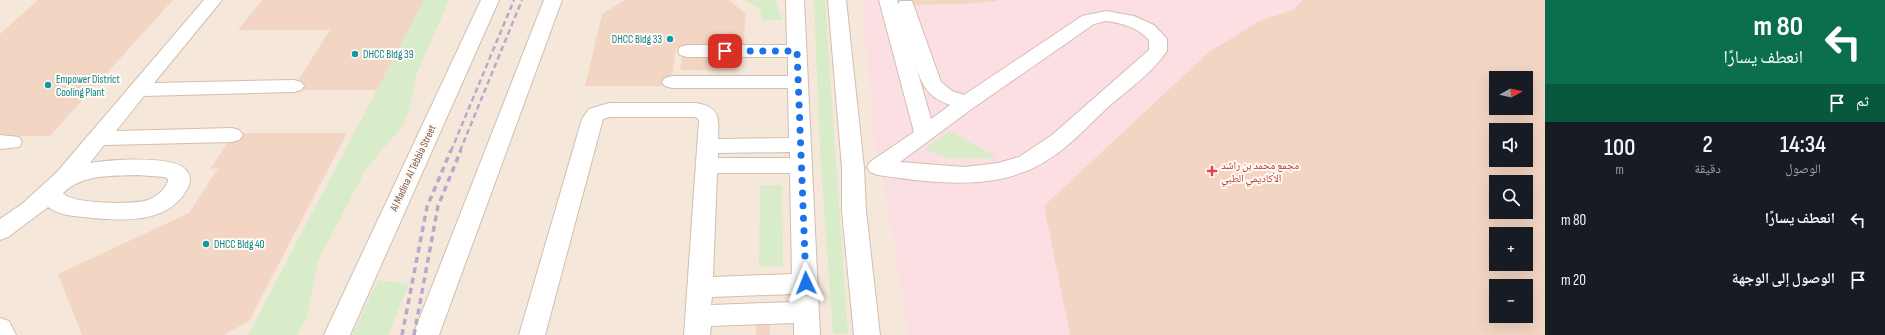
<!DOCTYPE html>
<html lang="ar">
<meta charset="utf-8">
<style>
:root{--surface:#171b24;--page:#242831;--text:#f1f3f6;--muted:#9ea1a6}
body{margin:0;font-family:"Sofia Sans Condensed","Noto Naskh Arabic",sans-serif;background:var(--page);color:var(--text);direction:rtl;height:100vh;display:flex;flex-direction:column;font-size:15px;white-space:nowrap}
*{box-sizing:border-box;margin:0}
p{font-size:13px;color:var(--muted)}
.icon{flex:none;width:22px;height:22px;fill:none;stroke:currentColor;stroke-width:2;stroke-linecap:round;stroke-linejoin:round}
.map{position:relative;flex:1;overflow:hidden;direction:ltr}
.drawer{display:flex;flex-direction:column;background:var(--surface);width:340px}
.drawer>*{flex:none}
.guide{background:#0b6e4f;color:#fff;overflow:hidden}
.needle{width:26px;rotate:82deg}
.tools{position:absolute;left:1489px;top:71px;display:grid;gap:8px}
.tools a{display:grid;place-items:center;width:44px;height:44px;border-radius:0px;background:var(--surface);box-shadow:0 4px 16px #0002;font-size:20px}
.pin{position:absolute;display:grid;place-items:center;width:34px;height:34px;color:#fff;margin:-17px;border-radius:8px;box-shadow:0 2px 6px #0006}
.me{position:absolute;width:44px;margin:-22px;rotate:358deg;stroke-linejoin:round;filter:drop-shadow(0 0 3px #0008)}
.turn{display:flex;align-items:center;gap:14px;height:84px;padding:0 16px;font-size:18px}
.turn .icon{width:52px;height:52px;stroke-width:2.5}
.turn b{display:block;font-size:28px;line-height:34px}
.then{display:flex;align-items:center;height:38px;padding:0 16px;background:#0003;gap:8px;font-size:15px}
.eta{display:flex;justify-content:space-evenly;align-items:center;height:68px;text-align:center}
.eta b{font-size:24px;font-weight:600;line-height:28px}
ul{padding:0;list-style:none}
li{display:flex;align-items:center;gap:12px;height:60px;padding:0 16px}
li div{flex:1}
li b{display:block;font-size:15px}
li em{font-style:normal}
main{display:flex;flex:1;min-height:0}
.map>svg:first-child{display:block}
.residential{fill:#f5e8da;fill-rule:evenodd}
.medical{fill:#fbdfe3;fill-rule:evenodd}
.green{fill:#d8ecc9}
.building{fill:#f3d5c3;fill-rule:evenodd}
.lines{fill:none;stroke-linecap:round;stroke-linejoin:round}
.minor-casing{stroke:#d1beb0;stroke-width:2}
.minor{fill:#fff;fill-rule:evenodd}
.rail-far1{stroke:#b9a8c9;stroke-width:2.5;stroke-dasharray:5.5 3.5;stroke-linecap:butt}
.rail{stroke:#b9a8c9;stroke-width:3.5;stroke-dasharray:6 4.5;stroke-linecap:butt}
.route{stroke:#1a73e8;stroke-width:7;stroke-dasharray:0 12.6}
.culture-dot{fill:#0f9aa8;stroke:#fffaf3;stroke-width:1.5}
.health-dot{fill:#e0444e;stroke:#fffaf3;stroke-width:1.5}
.labels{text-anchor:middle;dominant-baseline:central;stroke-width:4;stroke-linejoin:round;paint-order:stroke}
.culture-label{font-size:11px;fill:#0d838f;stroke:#fffaf3;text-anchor:start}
.health-label{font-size:11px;fill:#be3a42;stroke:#fffaf3;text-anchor:start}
.street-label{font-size:11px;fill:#7a5c4d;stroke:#fffaf3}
</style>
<main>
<section class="drawer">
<div class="guide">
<div class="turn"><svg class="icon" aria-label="left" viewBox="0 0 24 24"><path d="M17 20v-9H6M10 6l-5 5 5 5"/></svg><div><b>80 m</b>انعطف يسارًا</div></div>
<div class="then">ثم<svg class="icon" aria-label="arrive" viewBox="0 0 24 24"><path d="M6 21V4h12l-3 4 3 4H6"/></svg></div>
</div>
<div class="eta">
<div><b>14:34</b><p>الوصول</p></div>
<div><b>2</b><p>دقيقة</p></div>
<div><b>100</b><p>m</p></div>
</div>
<ul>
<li><svg class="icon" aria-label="left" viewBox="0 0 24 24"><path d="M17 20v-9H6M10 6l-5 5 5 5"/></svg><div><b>انعطف يسارًا</b></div><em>80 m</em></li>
<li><svg class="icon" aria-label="arrive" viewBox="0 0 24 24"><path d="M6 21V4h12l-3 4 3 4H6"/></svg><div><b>الوصول إلى الوجهة</b></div><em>20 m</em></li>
</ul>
</section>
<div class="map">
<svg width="1545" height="335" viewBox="0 0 1545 335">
<rect width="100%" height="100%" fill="#fdf6ec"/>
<!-- residential -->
<path class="residential" d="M0,0H1545V335H0ZM1496,78H1526V108H1496ZM1496,130H1526V160H1496ZM1496,182H1526V212H1496ZM1496,234H1526V264H1496ZM1496,286H1526V316H1496Z"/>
<!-- medical -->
<path class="medical" d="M862,0H1545V335H909L887,201L875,149ZM1496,78H1526V108H1496ZM1496,130H1526V160H1496ZM1496,182H1526V212H1496ZM1496,234H1526V264H1496ZM1496,286H1526V316H1496Z"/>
<!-- green -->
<path class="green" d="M424,0H449L417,73L409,110L403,125L366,169L318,261L307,317L297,335H248Z
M743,0H775L782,20H762L760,9Z
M814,0H825L848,334H833L820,151Z
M950,131L998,158L949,159L924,149Z
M760,185H782L783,266H759Z
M378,280L409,284L388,335H352Z"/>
<!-- building -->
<path class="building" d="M38,0H173L50,136H0V34Z
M262,0H424L377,90H292L330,30H238Z
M625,0H729L746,14L743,48H676L671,86H585L602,14Z
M900,0H997V1L964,4L898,5Z
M1303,0H1545V335H1070L1044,206L1208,53L1259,21L1293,10ZM1496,78H1526V108H1496ZM1496,130H1526V160H1496ZM1496,182H1526V212H1496ZM1496,234H1526V264H1496ZM1496,286H1526V316H1496Z
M682,57H736L735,71L680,70Z
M234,133H347L249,321L224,335H82L58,274L189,213L218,168L210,169Z
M756,323H770V335H756Z"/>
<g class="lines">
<!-- minor casing -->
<g class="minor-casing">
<path id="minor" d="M204,0H222L154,83L294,80L301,82L304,86L301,90L294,92L144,96L116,131L232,128L239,130L243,135L239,140L232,142L104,145L90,163C108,160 172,155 185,169C192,176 191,183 186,191C167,223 125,221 92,218C77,216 60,216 48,207L8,237L0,240V219L22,204L57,172ZM137,175L165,177L168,179C168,188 156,197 148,200C134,205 71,204 63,193C83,174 111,176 137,175Z
M481,0H499L350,335H324Z
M544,0H562L439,335H413Z
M786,0H804L820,335H794V323L711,326L710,335H684L699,120L696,117H610L603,119L545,335H519L582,119L589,109L609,103H696C720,107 719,117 718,139L789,138L788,88H672L665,86L662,82L665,78L672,76H788V57H687L680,55L678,51L680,47L687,45H787ZM790,152V158H718V153ZM717,173H790L792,274L713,277ZM793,294V302L711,305L712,297Z
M828,0H846L864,168L866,211L880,335H854L842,211V168Z
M879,0H897L898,4L900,1H912L941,82L952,91L964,95L1082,16L1106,11L1134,16L1154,25L1167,39V51C1152,73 1128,90 1108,107C1088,126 1070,146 1046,161C997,192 933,183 878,175L870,172L867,167L870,162L914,132ZM1106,21C1122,23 1137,27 1149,40V50L1052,135L1019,157L998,163L964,167L900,162L973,108L1094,24ZM912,52C920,79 922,95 950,105L931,119Z
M0,135L19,137L22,142L19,147L0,149Z
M0,318L9,321L16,335H0Z"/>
</g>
<!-- minor -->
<use href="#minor" class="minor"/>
<!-- rail-far1 -->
<path class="rail-far1" d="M451,151L514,0
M460,151L522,0"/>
<!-- rail -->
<path class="rail" d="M402,335L427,207L451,150
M414,335L438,206L461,150"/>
</g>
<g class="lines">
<!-- route -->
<path class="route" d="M725,51H797L806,283"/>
</g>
<!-- markers -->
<g class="culture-dot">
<circle cx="670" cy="39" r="4"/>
<circle cx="355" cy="54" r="4"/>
<circle cx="48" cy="85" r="4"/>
<circle cx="206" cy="244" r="4"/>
</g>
<path class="health-dot" d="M1210 165h4v4h4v4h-4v4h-4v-4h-4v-4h4z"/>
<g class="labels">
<!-- culture labels -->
<g class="culture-label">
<text x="662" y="39" text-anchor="end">DHCC Bldg 33</text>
<text x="363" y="54">DHCC Bldg 39</text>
<text x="56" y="79">Empower District<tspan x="56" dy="13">Cooling Plant</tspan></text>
<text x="214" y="244">DHCC Bldg 40</text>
</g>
<!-- health labels -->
<g class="health-label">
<text x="1221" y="165">مجمع محمد بن راشد<tspan x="1221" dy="13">الأكاديمي الطبي</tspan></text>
</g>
<!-- street labels -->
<g class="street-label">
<text transform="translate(413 168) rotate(-65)">Al Madina Al Tebbia Street</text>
</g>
</g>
</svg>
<div class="tools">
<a><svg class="needle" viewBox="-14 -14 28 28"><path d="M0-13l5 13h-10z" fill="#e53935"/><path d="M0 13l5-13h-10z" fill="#9ea1a6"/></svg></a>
<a><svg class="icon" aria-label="sound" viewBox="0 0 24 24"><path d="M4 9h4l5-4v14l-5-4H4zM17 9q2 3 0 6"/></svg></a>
<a><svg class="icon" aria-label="search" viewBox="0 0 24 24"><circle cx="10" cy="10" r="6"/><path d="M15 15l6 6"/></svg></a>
<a>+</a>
<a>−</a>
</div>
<div class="pin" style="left:725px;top:51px;background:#d93025"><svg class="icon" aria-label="arrive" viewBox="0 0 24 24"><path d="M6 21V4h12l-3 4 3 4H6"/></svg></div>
<svg class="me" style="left:806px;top:283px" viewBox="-20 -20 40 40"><path d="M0-17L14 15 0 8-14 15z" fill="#1a73e8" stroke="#fff" stroke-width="4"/></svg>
</div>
</main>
